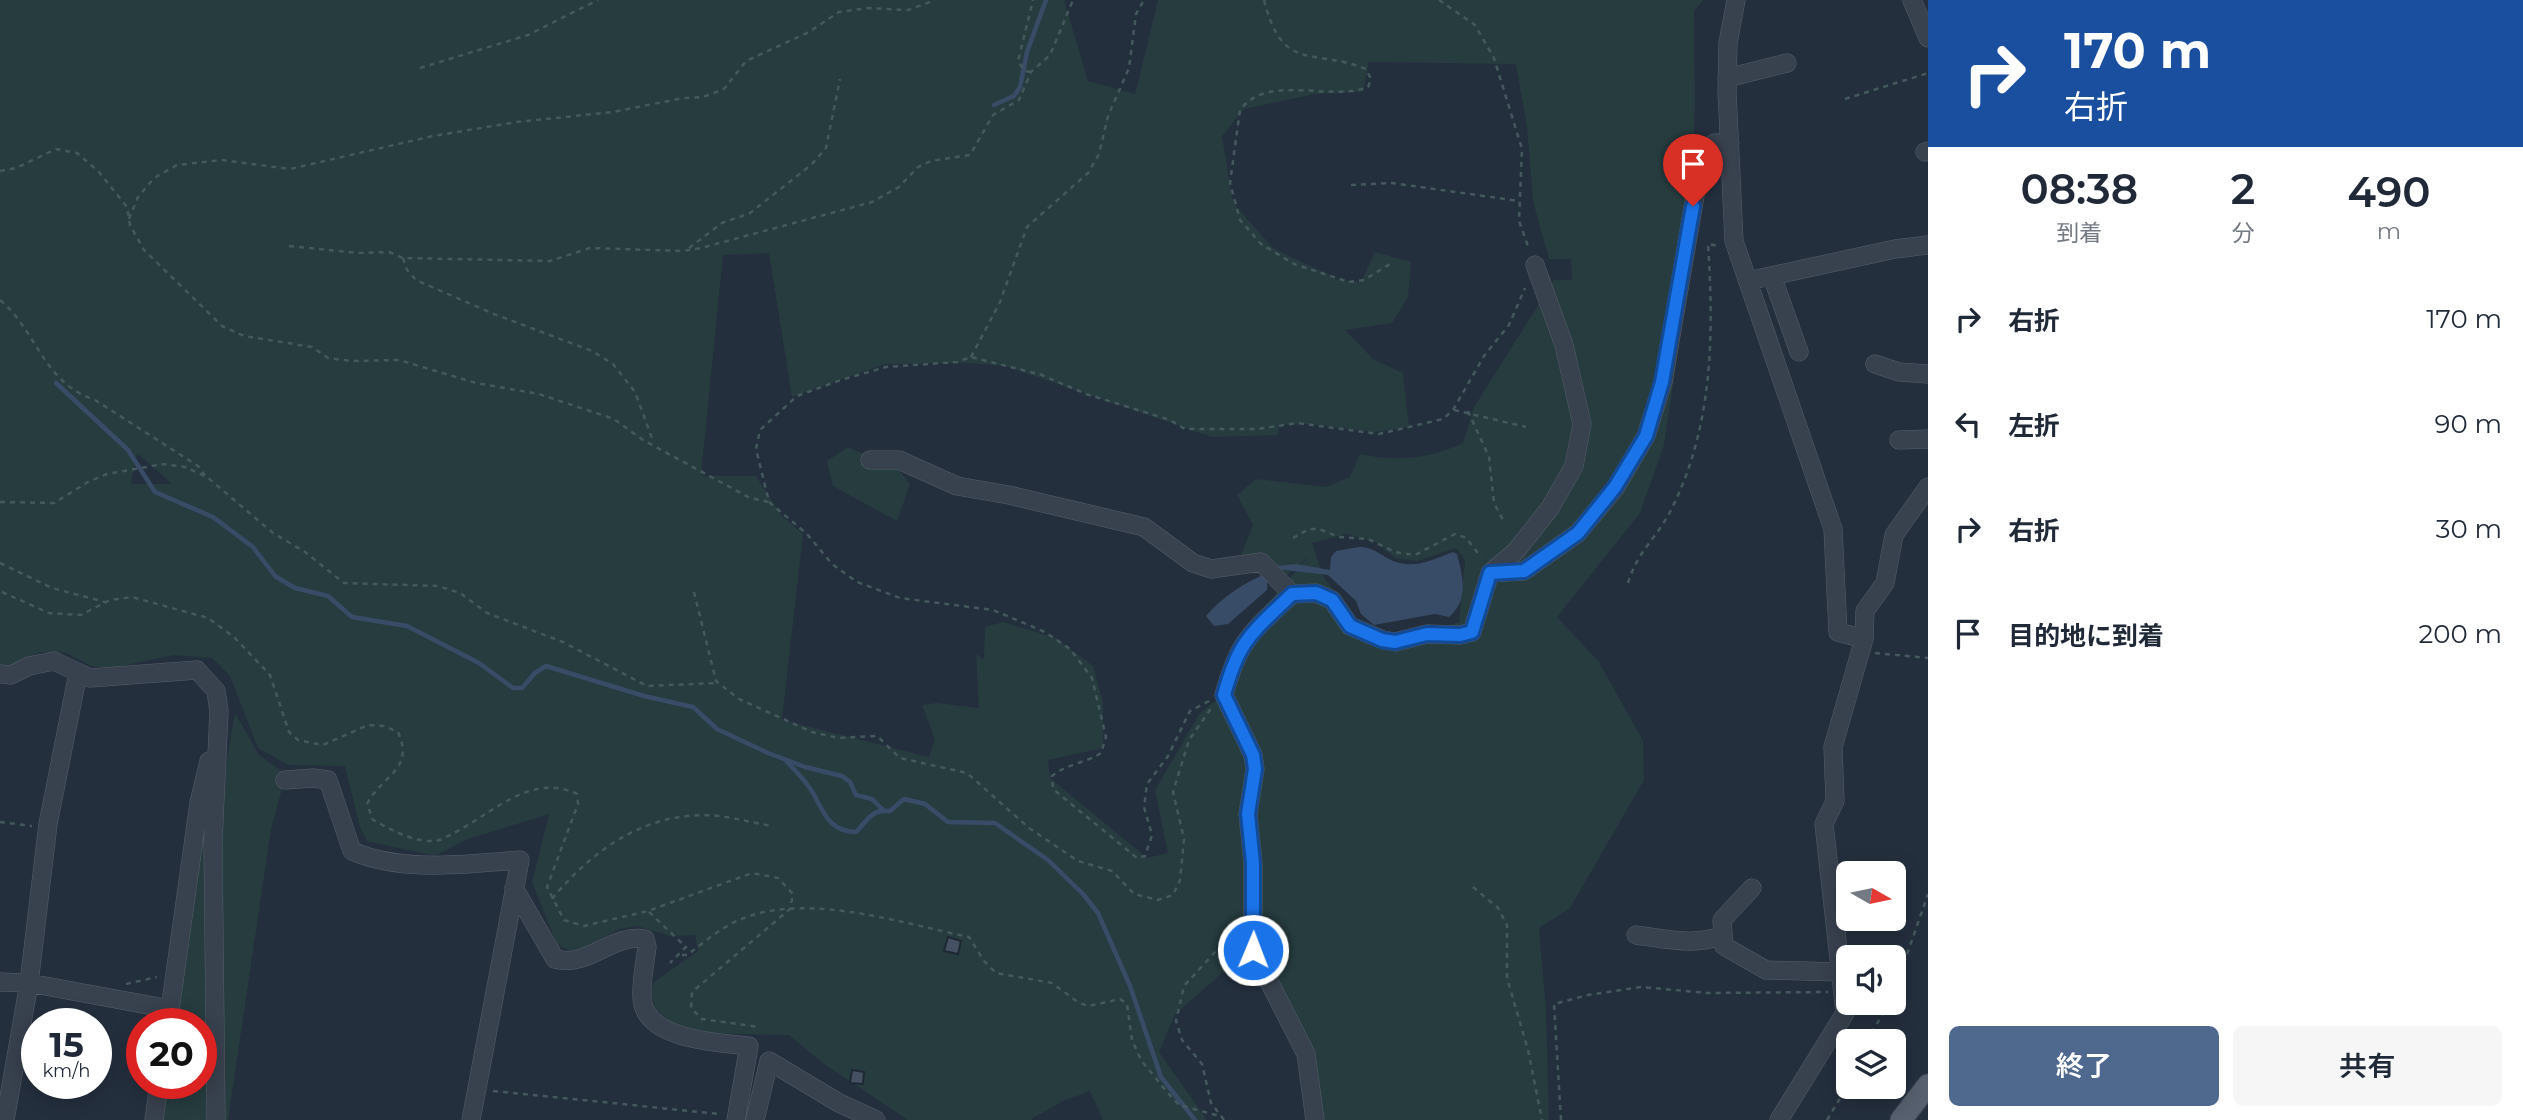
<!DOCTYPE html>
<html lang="ja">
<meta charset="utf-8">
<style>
:root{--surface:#fff;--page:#f6f6f7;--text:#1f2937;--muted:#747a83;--accent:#4f688e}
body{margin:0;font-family:Montserrat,"Noto Sans JP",sans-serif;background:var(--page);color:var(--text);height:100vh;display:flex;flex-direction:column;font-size:26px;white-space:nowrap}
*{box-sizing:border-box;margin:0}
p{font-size:23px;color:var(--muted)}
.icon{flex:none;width:38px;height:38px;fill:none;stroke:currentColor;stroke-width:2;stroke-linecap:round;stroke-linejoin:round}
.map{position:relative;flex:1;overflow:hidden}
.panel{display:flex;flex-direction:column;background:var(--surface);width:595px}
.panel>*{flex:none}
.top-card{background:#1a4fa0;color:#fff;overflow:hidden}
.needle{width:46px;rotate:99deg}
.controls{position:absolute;left:1836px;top:861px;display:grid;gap:14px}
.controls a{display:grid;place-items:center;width:70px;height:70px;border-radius:10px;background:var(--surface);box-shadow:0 4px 18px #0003;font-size:35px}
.speed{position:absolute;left:21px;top:1008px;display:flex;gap:14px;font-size:35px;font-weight:700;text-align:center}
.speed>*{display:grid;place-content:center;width:91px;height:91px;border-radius:50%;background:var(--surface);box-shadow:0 4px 18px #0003;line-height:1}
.speed small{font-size:18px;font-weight:400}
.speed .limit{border:10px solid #d22;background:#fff;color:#111}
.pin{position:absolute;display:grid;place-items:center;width:60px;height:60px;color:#fff;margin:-72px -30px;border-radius:50% 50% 50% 0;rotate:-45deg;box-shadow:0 0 7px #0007}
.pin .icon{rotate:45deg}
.me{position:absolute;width:77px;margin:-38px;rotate:1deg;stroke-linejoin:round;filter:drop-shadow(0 0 5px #0008)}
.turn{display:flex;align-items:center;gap:24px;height:147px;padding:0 21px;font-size:32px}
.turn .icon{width:91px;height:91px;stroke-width:2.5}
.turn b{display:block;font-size:49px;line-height:60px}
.eta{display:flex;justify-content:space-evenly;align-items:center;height:119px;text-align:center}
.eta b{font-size:42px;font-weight:600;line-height:49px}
.button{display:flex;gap:14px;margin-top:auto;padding:14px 21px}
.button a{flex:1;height:80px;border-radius:10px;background:var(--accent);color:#fff;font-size:28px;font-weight:600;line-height:80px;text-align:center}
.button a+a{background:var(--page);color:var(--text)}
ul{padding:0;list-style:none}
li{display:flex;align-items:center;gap:21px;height:105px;padding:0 21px}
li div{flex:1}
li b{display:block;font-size:26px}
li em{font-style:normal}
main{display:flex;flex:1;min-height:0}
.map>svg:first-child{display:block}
.green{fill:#263c3f;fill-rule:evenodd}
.water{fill:#394c67}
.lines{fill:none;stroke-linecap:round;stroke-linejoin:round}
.stream{stroke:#394c67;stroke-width:4.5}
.building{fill:#455162;stroke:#1f2835;stroke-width:2}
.minor-casing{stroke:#565f6c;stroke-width:19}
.major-casing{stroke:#414a57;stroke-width:23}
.path{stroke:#44595c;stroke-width:2.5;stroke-dasharray:5 5;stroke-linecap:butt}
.minor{stroke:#38414e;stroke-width:18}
.major{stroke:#56606e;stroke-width:21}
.route-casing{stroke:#114b97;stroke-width:18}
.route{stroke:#1a73e8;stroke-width:12}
</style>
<main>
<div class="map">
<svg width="1928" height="1120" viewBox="0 0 1928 1120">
<rect width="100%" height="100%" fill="#242f3e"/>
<!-- green -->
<path class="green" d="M0,0H1064L1088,81L1135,94L1158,0H1703L1694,11L1695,104L1687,288L1664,445L1640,513L1557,617L1599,662L1643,741L1644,780L1570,908L1539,928L1546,1010L1549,1120H1313L1296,1024L1256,944L1175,1014L1159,1052L1207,1120H1103L1090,1091L1063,1101L1030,1120H908L824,1064L789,1035L700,1033L674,1025L655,1008L651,992L654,982L698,951L695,935L670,936L637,926L619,929L576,953L557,945L532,882L549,814L468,839L435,856L367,841L360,827L345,766L288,765L258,748L230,676L212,658L174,655L112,668L91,666L66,653L41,652L6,667L0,666ZM1369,62L1516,64L1527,127L1533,201L1549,259H1571L1572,280H1554L1474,407L1463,443C1429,459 1396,462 1360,454L1350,477L1326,487L1256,479L1237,495L1253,525L1240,557L1243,574L1268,566L1277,584L1309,556L1260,612L1223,695L1200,713L1155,790L1168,853L1147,858L1050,778L1048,760L1103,748V702L1093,666L1056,638L1003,622L985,627L984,660L976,654L979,708L937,703L922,705L935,739L929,757L782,720L803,534L781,515L756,476H701L723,255L769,253L792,397L885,364L968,363L1005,366L1212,437L1278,435L1279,425L1310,424L1375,432L1409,427L1403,373L1373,359L1345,330L1392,323L1408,297L1411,262L1375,252L1361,282L1339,280L1273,248L1233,203L1222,136L1244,109L1315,94L1363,92ZM137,453L172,484H131ZM1346,534L1376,542L1395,558L1417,561L1456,548L1465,560L1459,622L1410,639L1361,629L1323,576L1312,543Z
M848,447L899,470L910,484L897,521L833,486L827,461Z
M235,713L259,755L286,774L271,829L228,1120H221L220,799Z
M211,778L210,1120H160L165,1083H201V1024H173Z"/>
<!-- water -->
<path class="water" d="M1359,547C1373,547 1377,553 1389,559C1411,571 1432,560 1453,552L1457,554C1463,577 1469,600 1449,617L1435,614L1374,625L1361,614L1356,601L1328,575L1277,569V566L1296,564L1330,570L1331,557L1336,551Z
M1268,573L1267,590L1228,624L1214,626L1206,616C1222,597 1245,582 1268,573Z"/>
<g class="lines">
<!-- stream -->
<path class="stream" d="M994,105L1014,96L1020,87L1027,52L1046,0
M56,383L128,450L155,492L213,517L253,547L275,576L295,588L328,596L352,617L407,626L479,663L513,688H522L535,673L546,666L644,696L693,707L717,729L768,753L805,767L842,776L850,782L856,795L872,799L883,810
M787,762C796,771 806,781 813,793C824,813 830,832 856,832C868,820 871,809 890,811L904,799L925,804L948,822L995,823L1048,860L1083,894L1098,913L1130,986L1161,1077L1195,1120"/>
</g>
<!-- building -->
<path class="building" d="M948,937L961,941L958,954L944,951Z
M852,1070L864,1072L863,1084L850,1083Z"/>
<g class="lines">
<!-- minor casing -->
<g class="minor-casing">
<path id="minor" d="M1736,0L1728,43L1727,91L1734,241L1833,529L1838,632L1864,639
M1912,0L1928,38
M1727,78L1787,63
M1925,152L1928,151
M1772,276L1799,352
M1748,281L1895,249L1928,245
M1875,364L1899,372L1928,374
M1899,440L1928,439
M870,460H899L957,486L1009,495L1144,527L1193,563L1211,569L1261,562L1292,594
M1490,573L1524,571L1578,533L1616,487L1646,436L1663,382L1702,155L1714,143H1730
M0,674L11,675L29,666L54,661L90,678L197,670L216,691L219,711L213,842L216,1120
M285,780L313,778L328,780L352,851C403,873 466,864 520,860L471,1120
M514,888L555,959C589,968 612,933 645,939L647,947C645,963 641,981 642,997C643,1040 719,1043 749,1046L736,1120
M1752,888L1722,920L1724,946L1766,970L1839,972
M1636,935C1666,939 1692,946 1721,936
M0,982L29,983L170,1009
M168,1024L199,803L209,761
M5,1120L29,983L48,824L78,673
M154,1120L159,1083
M755,1120L769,1061L839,1103L876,1120
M1315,1120L1306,1054L1253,950V863L1248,814L1255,769L1253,755L1224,695C1239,639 1252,632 1292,594L1316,593L1332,600L1350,626L1383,640L1395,642L1427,634L1460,635L1472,632L1490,573L1516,551L1550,508L1574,466L1582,424L1564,345L1535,265
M1779,1120L1845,1013L1824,824L1835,801L1833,747L1864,639L1865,611L1885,583L1894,535L1928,487"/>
</g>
<!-- major casing -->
<g class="major-casing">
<path id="major" d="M1901,1120L1928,1085"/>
</g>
<!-- path -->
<path class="path" d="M1264,0C1283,74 1311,47 1366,69L1371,79L1368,87C1330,102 1267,73 1240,110L1230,183L1240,220L1261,244L1294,264L1349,282L1364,280L1390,264
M1439,0L1475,25L1494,58L1522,149L1519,221L1529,249
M420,68L528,35L598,0
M1031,72L1025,71L1018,61L1033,0
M1845,99L1928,73
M0,171L16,168L56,149L77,153L99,172L127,207L130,225L144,250L222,326L244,336L312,347L328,358L351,361L399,360L476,383L539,394L614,419L643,440L750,498L769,502
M1351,185L1392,183L1519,201
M129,219L138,197L154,178L177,165L222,160L290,169L433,136L517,122L613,112L683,98L703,97L724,89L746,61L809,32L839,12L868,8L908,10L935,0
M289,246L358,253L389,252L403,258L550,261L590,248L682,251L701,248L872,202L899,187L918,167L931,161L970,155L993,115L1019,100L1031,72L1050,55L1073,0
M689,248L722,223L750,213L811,165L826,148L840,79
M403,258L407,270L416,280L494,314L592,351L613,364L635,392L653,441
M0,300C38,332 42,382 95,400L198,466L205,475
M971,357L1000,302L1027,227L1088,173L1099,154L1108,116L1129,68L1136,14L1144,0
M1454,410L1526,427
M1468,411L1489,457L1494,503L1503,520
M0,502L54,503L88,482L107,474L163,464L185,467L207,477L273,533L305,552L344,583L438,586L460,593L487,613L563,642L647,686L717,683
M1293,538L1309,529H1319L1339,537L1368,539L1395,552L1415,555L1455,534L1466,538L1481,557
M0,563L52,588L105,602
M1628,583C1638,550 1657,538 1671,510C1713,427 1714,335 1708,244L1718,246
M2,592L49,613L81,615L110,600L132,597L208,618L234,637L270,675L289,732L298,740L323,745L368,725L384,726L398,732C415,770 382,775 367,804L373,820C392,830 412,842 434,841C440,841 448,836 454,833C493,813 531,772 577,794L578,804L547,887L564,920L584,926L648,911L752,873L778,878L793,894L790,909L692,992L691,1008L702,1019L759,1027
M694,592L716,681L739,699L812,732L838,738L877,736L900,758L967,773L1029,828L1078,861L1112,871L1134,894L1158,900L1173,895L1180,880L1184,839L1173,792L1189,740L1212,707
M1875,653L1928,658
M1209,701L1190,711L1168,756L1147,784L1144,807L1152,835L1145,856L1137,858L1053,789L1052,776C1066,764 1086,763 1101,753L1106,737L1092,678L1070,649L1045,632L993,610L900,598L857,582L832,564L807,534L769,502L756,449L760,430L797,396L841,380L886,367L957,362L971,357L1042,375L1086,394L1170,420L1185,429H1257L1297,423L1379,434L1443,419L1453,410L1484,356L1509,325L1525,288
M0,822L32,826
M1473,887L1498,908L1507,925V978L1528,1050L1542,1120
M552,899C594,848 650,809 719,816C736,818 754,823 772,826
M649,912L686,947L670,963
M682,955H687C701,945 715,932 731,924C797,888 900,923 969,937L984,961L996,973L1052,983L1079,1003L1089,1006L1120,999L1127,1004L1132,1040L1141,1060L1167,1092L1179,1105L1223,1117
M126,984L157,977
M1894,992L1928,894
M1866,1041L1890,1003
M493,1091L720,1114
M1224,1120L1211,1103L1202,1064L1182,1040L1176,1021L1184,986L1217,950L1236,949
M1561,1120L1554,1004L1588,995L1641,987L1708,993L1828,992
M1827,1120L1848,1085"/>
<!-- minor -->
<use href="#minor" class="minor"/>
<!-- major -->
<use href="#major" class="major"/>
</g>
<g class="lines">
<!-- route casing -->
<g class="route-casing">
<path id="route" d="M1253,950V863L1248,814L1255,769L1253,755L1224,695C1239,639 1252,633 1292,594L1316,593L1332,600L1350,626L1382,640L1395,642L1427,634L1460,635L1472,632L1490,573L1524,571L1578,533L1615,487L1646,436L1662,382L1693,206"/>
</g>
<!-- route -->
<use href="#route" class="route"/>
</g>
</svg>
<div class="controls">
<a><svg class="needle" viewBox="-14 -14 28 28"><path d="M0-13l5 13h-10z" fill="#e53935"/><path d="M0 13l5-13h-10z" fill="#747a83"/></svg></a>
<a><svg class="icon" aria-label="sound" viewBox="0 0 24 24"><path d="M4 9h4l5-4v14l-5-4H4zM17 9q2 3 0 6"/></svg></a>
<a><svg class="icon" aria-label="layers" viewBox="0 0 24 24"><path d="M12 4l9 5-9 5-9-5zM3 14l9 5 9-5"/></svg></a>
</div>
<div class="speed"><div>15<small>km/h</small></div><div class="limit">20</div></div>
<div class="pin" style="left:1693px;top:206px;background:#d93025"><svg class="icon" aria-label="arrive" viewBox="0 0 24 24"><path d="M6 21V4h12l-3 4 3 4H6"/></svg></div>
<svg class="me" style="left:1253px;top:950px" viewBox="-20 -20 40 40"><circle r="17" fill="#1a73e8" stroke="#fff" stroke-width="3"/><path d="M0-11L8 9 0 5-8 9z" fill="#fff"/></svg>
</div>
<section class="panel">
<div class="top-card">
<div class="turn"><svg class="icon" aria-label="right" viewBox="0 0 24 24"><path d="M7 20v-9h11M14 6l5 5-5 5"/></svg><div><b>170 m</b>右折</div></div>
</div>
<div class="eta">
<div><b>08:38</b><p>到着</p></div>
<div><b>2</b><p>分</p></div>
<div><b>490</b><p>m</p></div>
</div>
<ul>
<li><svg class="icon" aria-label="right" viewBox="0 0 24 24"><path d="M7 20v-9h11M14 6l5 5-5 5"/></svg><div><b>右折</b></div><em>170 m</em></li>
<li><svg class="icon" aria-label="left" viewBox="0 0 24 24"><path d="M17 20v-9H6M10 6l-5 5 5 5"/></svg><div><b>左折</b></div><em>90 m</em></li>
<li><svg class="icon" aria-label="right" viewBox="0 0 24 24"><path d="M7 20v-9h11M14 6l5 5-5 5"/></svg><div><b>右折</b></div><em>30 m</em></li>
<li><svg class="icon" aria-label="arrive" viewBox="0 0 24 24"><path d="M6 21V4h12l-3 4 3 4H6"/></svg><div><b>目的地に到着</b></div><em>200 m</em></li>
</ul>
<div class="button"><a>終了</a><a>共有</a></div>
</section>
</main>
